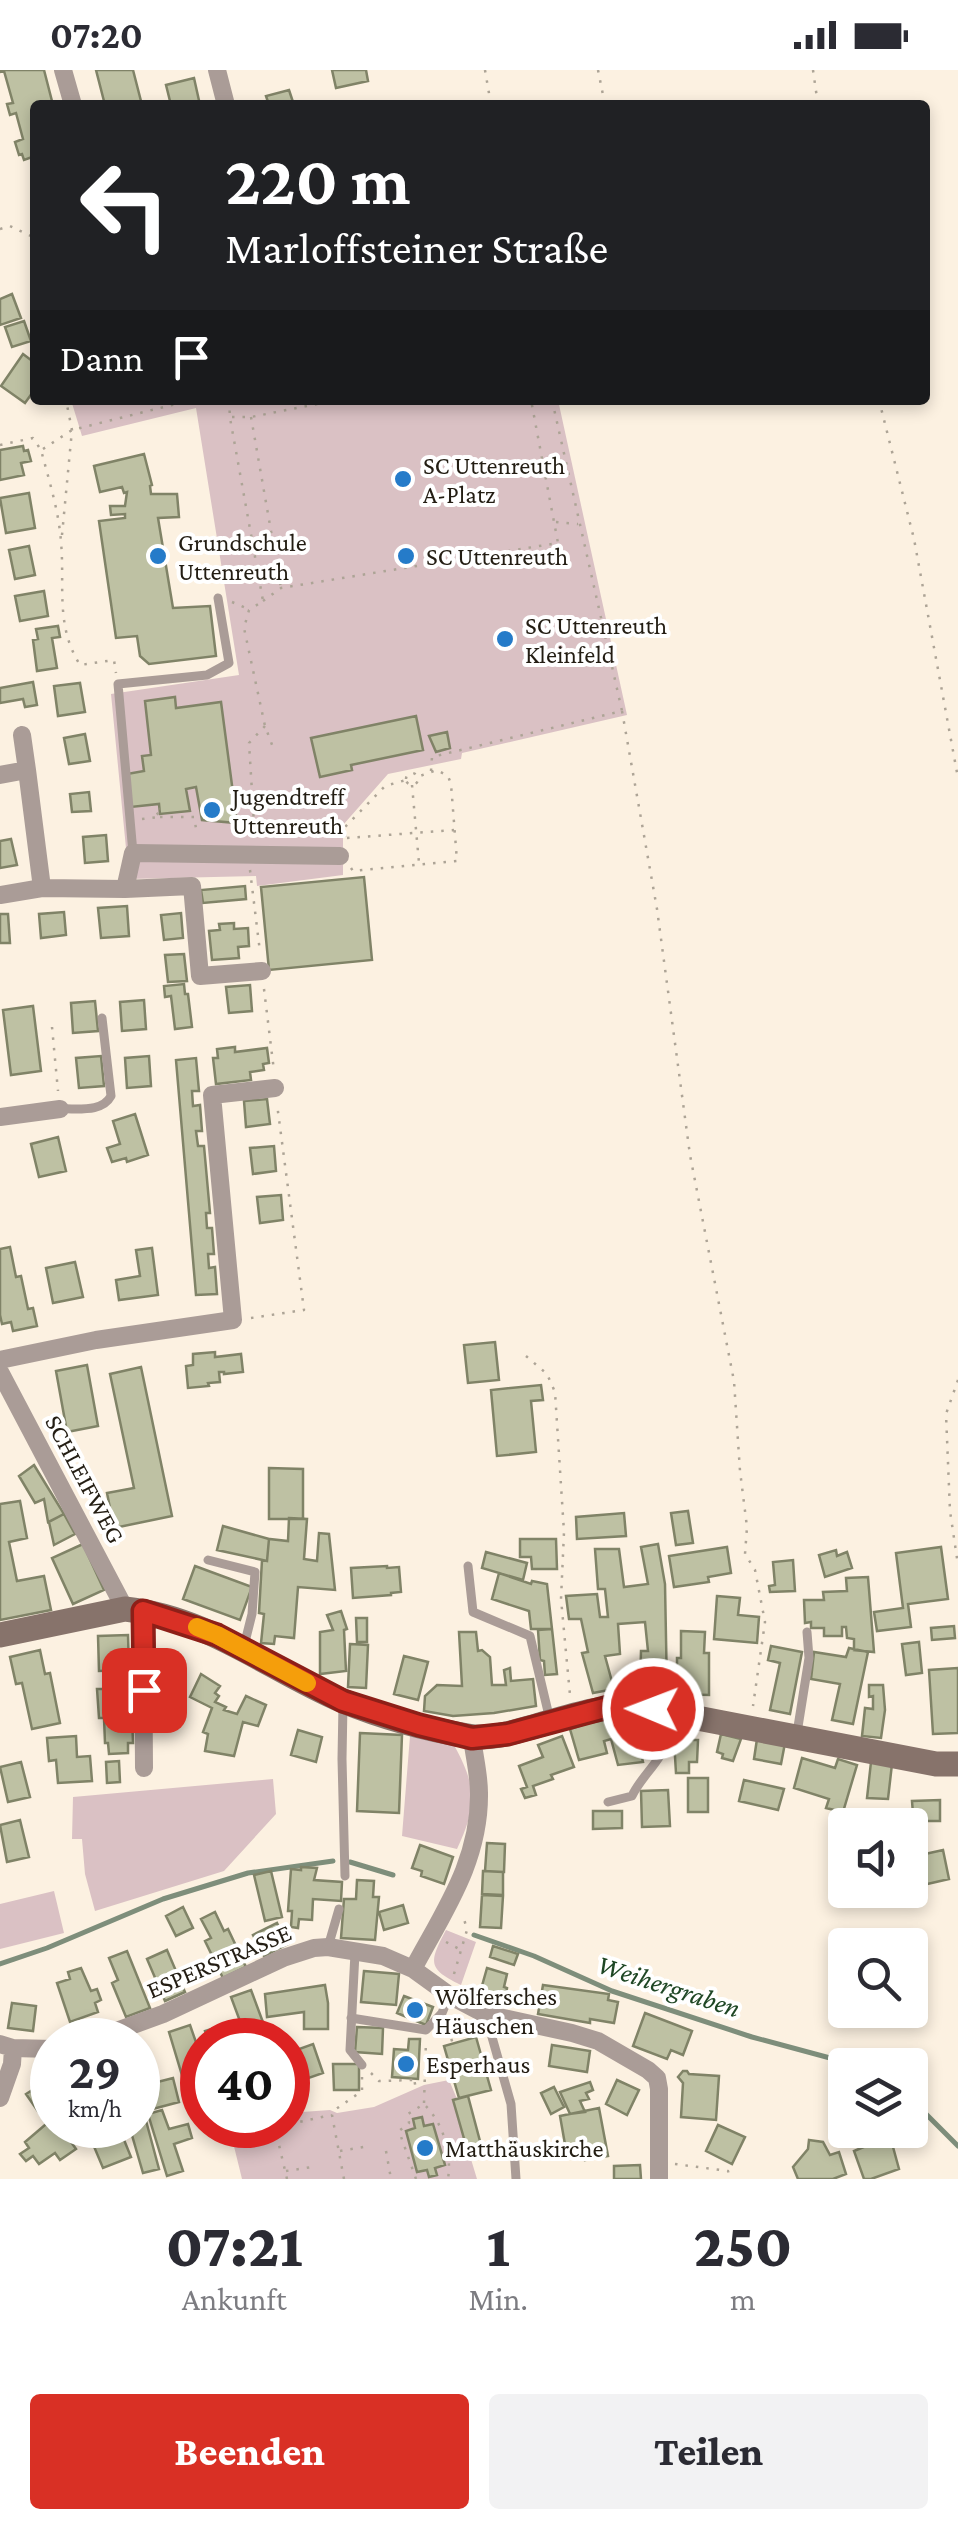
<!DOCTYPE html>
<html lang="de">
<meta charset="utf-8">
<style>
:root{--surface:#fff;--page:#f2f2f3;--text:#2b2b33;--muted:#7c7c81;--accent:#d93025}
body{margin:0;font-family:"Crimson Pro",serif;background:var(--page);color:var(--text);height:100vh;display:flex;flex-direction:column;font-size:38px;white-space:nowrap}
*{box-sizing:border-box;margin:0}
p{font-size:32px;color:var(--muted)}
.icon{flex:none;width:55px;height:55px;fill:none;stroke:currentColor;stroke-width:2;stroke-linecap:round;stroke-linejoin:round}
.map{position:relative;height:2109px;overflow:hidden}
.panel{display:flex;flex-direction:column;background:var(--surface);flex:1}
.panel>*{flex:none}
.top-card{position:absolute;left:30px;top:30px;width:900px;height:305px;border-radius:10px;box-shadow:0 5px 15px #0003;background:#202124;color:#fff;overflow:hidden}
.buttons{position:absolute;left:828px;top:1738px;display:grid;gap:20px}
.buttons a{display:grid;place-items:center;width:100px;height:100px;border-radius:10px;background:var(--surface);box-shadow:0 5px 15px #0003;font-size:50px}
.speed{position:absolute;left:30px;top:1948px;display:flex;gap:20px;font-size:50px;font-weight:700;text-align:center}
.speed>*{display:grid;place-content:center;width:130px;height:130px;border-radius:50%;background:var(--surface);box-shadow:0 5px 15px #0003;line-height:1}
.speed small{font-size:25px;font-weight:400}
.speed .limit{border:15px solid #d22;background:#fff;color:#111}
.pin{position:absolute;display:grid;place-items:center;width:85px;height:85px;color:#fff;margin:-42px;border-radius:20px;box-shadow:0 5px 15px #0006}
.me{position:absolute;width:110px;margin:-55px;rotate:271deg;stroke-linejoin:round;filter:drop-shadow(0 0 8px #0008)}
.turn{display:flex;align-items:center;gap:35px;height:210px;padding:0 30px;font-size:45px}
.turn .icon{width:130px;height:130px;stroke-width:2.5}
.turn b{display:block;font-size:70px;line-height:85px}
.then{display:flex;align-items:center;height:95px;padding:0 30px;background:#0003;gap:20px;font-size:38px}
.eta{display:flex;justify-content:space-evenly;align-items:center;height:170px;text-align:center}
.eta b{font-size:60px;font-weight:800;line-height:70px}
.action{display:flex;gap:20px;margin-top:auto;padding:20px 30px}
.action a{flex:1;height:115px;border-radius:10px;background:var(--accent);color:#fff;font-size:40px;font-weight:800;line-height:115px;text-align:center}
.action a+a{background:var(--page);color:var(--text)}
.status{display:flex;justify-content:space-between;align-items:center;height:70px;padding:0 50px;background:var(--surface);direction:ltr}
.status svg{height:28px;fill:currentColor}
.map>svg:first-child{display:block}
.green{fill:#dac1c4}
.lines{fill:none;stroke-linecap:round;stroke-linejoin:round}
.stream{stroke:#7e8e7b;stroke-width:5}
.building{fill:#bec1a3;stroke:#808367;stroke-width:2.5}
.path{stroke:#ada496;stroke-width:2.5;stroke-dasharray:2.5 8;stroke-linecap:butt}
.lane{stroke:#aa9c97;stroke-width:9}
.street{stroke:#aa9c97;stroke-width:18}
.secondary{stroke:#87736b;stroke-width:25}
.route-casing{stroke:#8d1f18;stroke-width:25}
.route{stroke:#d93025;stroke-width:18}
.slow{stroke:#f59e0b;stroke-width:18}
.poi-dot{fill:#257bc9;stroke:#fff;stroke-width:4}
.labels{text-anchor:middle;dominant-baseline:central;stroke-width:8;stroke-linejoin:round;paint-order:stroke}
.poi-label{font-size:25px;fill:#231d13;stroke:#fff;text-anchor:start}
.street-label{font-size:25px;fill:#231d13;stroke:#fff}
.water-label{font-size:28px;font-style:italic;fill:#1f4725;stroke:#fff}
</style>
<div class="status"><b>07:20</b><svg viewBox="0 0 49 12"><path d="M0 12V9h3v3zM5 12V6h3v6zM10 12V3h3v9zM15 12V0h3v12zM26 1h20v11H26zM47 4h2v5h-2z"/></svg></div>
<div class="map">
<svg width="958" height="2109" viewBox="0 0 958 2109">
<rect width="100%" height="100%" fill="#fcf1e1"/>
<!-- green -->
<path class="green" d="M71,330H558L627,645L462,683L461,689L388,704L343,755V805L257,816L256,806L129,809L111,624L239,605L196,338L82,366Z
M410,1666L454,1675C477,1717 477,1736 457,1779L402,1766Z
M273,1709L276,1744L224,1801L95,1841L85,1804L82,1769H72L73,1727Z
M54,1821L64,1863L0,1879V1834Z
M446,1860L476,1872L461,1915C427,1899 429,1892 446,1860Z
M449,2010L457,2029L453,2030L477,2109H242L229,2056L288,2055V2043L330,2040L337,2043L374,2037L424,2015Z"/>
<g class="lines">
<!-- stream -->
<path class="stream" d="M350,1792L393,1805
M474,1865L534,1886L612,1921L752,1967L856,1995
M0,1894L47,1878L163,1829L248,1803L333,1791
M910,2028L958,2076"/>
</g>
<!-- building -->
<path class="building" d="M0,0H44L53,35H35V86L24,90L22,84L19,85L15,72L23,69L16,43L10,45L7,34L13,33L4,1L0,2Z
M96,0H133L142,35H105Z
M332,0H366L368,11L336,18Z
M194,8L200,35H171L166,15Z
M289,20L294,35H269L266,26Z
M12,224L21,248L0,255V229Z
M24,251L31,271L12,277L5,257Z
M23,284L35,293V319L25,333L1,316Z
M23,376L24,381L28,380L31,391L21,393L24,405L0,410V380Z
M144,384L152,415L150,416L151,424H177L179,447L158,448L173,538L210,536L216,586L149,594L140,586L137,566L116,568L99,451L125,448V444L111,445L110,436H125L127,422L124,423L122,417L100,422L94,396Z
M29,423L35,458L6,463L0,428Z
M29,476L35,505L15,509L9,480Z
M44,521L48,546L20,551L15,526Z
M58,556L60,567L52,568L57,598L37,601L33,570L38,569L36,559Z
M33,612L37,635L25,637L23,629L0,633V618Z
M80,613L85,642L58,646L54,616Z
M175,627L176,638L221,632L237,753L202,750L196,717L186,719L190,741L160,744L159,734L131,737L127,704L144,701L142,686L151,685L145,631Z
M416,646L423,680L351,695L352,700L320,707L311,668Z
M447,662L450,678L436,682L429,666Z
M85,664L90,691L69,694L64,668Z
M89,722L91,741L72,742L70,724Z
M106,765L108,791L85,793L83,767Z
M11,769L17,795L0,798V771Z
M364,807L372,890L269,900L261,817Z
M245,816L246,829L203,833L201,820Z
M127,836L129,866L101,868L98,838Z
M64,842L66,865L41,868L39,844Z
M181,843L183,868L164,870L161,845Z
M0,844H8L10,873H0Z
M234,853V859L248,858L249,876L238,877L239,888L212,890L209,861L220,860L219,854Z
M184,884L187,911L168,912L165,885Z
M184,914L185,924H188L192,957L175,959L171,926L165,927L164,916Z
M250,915L252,941L229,943L226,917Z
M144,930L146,959L122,961L120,932Z
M95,931L98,961L73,963L71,933Z
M33,936L41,1001L11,1005L3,940Z
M235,977V982L267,978L269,993L263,994L264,1000L250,1002L251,1010L216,1014L213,988H218L217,979Z
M101,986L104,1016L79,1018L76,988Z
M149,986L151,1016L127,1018L125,988Z
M196,988L199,1021H192L193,1036L200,1035L202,1061H196L198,1076H204L210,1143H206L207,1158H212L214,1184H208L209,1198L215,1197L217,1224L196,1225L176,990Z
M267,1029L270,1054L246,1057L244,1031Z
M135,1044L148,1085L127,1092L126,1088L112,1092L107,1078L120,1074L113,1051Z
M58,1067L66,1101L39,1107L31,1074Z
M274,1076L276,1101L253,1104L250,1078Z
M281,1125L283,1150L260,1153L257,1127Z
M10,1177L16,1207L21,1206L28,1239L33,1238L37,1256L13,1261L11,1252L2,1254L0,1245V1179Z
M152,1178L158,1225L119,1230L116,1210L140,1206L136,1180Z
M75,1192L83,1227L53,1233L46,1198Z
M495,1272L499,1310L468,1313L464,1275Z
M215,1282V1287L241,1284L243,1302L224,1304V1302H219L220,1312L208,1313L209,1316L188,1318L186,1296L193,1295V1284Z
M87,1295L98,1356L67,1362L56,1301Z
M141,1297L172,1446L114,1458L107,1423L134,1418L110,1304Z
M541,1315L543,1330L531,1331L536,1382L497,1386L491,1320Z
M34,1395L64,1444L48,1452L44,1429L35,1433L19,1406Z
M269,1398L303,1399V1449H269Z
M20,1431L27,1468L9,1472L17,1511L44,1506L51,1540L0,1550V1434Z
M688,1441L693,1473L676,1475L671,1443Z
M624,1443L626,1466L577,1469L576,1447Z
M64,1444L75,1464L54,1475L49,1452Z
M289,1448L307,1449L304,1489L317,1491L319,1463L329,1464L335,1520L298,1517L294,1568L275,1566L274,1574L261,1573L264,1544L259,1543L262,1490L267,1491L269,1469L288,1471Z
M223,1456L269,1469L267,1491L217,1480Z
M520,1469H556L557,1499H532L531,1487H520Z
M83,1474L104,1520L73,1534L52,1488Z
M658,1474L665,1514L667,1621L640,1619L641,1581H648L645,1552L618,1554L620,1584L605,1586L614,1619L593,1623L582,1583L588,1582L581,1549H569L566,1526L597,1524L600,1547H608L605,1519H598L595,1479H619L624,1517L648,1514L641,1477Z
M727,1477L731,1503L708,1507L709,1512L674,1517L669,1486Z
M941,1477L948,1529L908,1534L911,1557L877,1561L874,1542L903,1538L896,1483Z
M836,1480L837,1486L847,1482L852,1498L825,1507L819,1485Z
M486,1482L527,1493L523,1510L482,1498Z
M793,1490L795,1521L770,1522L769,1516L775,1515L773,1492Z
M195,1496L252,1517L240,1550L183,1529Z
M387,1496V1498L399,1497L401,1522L391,1523V1525L353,1528L351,1498Z
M499,1503L531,1514L532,1511L547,1514L552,1559H531L529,1541L492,1529Z
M868,1507L874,1582L854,1580V1569L847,1568L846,1557H842V1566H824V1558H811V1552L805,1553L804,1530H824L823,1522L847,1521L846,1508Z
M717,1526L740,1528L738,1545L759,1547L757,1573L714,1569Z
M341,1541L347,1559L344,1560L346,1601L320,1604V1562L333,1560L327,1545Z
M356,1548H367V1572H357Z
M954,1556L955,1568L932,1570L931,1558Z
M552,1559L557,1604L545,1605L544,1591L540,1590L538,1560Z
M681,1561L705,1562L704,1583H709V1625L677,1624V1588H681Z
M459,1562H476L478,1581L482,1580L490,1587L492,1615H506L504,1600L510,1598L511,1611L533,1609L536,1636L494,1643L453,1646L424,1641L425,1626L437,1615L462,1616Z
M128,1565L129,1600L99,1601L98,1566Z
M919,1572L922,1603L906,1605L902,1574Z
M350,1574L368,1575L366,1618L348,1617Z
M771,1576L802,1582L790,1644L770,1640L780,1593L768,1590Z
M849,1578L868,1582L853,1654L832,1650L840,1614L811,1609L814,1582L846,1587Z
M40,1580L45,1604L50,1603L60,1653L32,1659L22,1613L16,1614L10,1587Z
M404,1586L428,1592L418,1630L394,1624Z
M958,1598V1663L933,1664L929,1600Z
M201,1604L220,1616L215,1623L219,1626L215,1632L226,1637L224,1640L237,1644L246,1626L266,1635L258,1656L243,1652L234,1686L205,1681L208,1664L203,1662L212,1638L190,1627Z
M125,1610L127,1645L132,1644L133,1673H128V1683L109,1684L108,1673H105L104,1648H99L97,1619H106L105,1611Z
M869,1615H883L885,1640L881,1668L862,1666L865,1638L873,1639V1626L869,1627Z
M615,1644L646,1649L653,1674L640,1678L643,1692L618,1695L611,1669L604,1671L607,1683L579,1690L570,1659Z
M298,1660L322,1667L316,1692L291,1685Z
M360,1663L402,1665L399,1743L357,1741Z
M721,1664L741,1669L733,1691L722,1688L723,1684L717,1682Z
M76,1666L77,1687L90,1686L92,1711L58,1713L56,1690L49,1691L47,1668Z
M562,1666L574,1697L551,1705L553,1709L533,1716L536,1725L525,1728L521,1719L527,1717L519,1696L543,1687L538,1675Z
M757,1669L785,1673L781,1694L754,1689Z
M674,1670H698L697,1692H689V1703H676Z
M802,1688L835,1698L838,1689L857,1695L843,1742L826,1738L829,1729L794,1718Z
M119,1691L120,1712L107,1713L106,1692Z
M21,1692L30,1727L8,1732L0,1697Z
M871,1692L892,1694L888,1729L867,1728Z
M688,1708H708V1742H688Z
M744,1710L784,1719L778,1740L739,1731Z
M668,1720L670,1756L642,1757L641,1721Z
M940,1730V1751H926L925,1744H913L912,1731Z
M593,1741H622V1758L593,1759Z
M20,1750L29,1787L7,1792L0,1755Z
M487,1773L505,1774L504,1802L485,1801Z
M420,1775L453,1787L444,1814L421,1806L422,1801L412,1798Z
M943,1780L949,1809L923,1815L916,1786Z
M301,1797L317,1798L314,1810L342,1812L341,1831L313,1829L312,1850L299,1849L298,1858L291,1857L292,1841H288L291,1799L301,1800Z
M271,1801L282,1847L265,1851L254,1805Z
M483,1801L503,1802V1825L482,1824Z
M357,1810L374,1811L373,1827H379L375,1870L341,1868L344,1829H356Z
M482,1825L503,1826L501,1858L480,1857Z
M403,1835L408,1853L384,1860L379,1842Z
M183,1837L193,1858L176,1866L166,1846Z
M215,1842L224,1861L228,1859L246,1897L223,1908L205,1871L211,1868L201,1849Z
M277,1853L288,1874L264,1886L253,1865Z
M493,1876L518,1884L514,1895L490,1887Z
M167,1880L185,1922L165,1931L147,1889Z
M127,1881L150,1938L126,1947L112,1913L118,1910L109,1888Z
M81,1898L91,1921L97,1919L101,1930L95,1933L98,1942L70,1952L57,1913L70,1909L68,1902Z
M487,1898L507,1904L504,1917L507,1918L506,1925L502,1924L499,1936L478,1930Z
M364,1901L399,1904L396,1935L361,1932Z
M325,1915L328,1933V1959H304V1942L267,1947L265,1924Z
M543,1915L609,1924L608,1930L618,1932L614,1953L590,1949V1953L538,1944Z
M251,1920L264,1955L244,1962L231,1927Z
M404,1926L433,1937L426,1955L397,1943Z
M12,1933L36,1936L33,1961L8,1958Z
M645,1943L692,1961L683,1985L671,1980L667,1989L633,1976Z
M236,1951L241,1967L256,1962L258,1967L265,1965L266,1970H208L205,1961Z
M190,1955L199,1981L202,1980V2043L192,2010L184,2012L169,1962Z
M357,1957L383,1958L382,1984L355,1982Z
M476,1967L491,2020L459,2028L444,1976Z
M409,1969H420L418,2009L392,2007L394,1979L408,1980Z
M313,1974L323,2003L297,2012L288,1983Z
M552,1975L590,1981L587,2002L549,1996Z
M333,1994H359V2020H334Z
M683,2001H687L689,2004L719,2006L716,2050L681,2047L683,2013L678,2007Z
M173,2008L179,2032L149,2040L142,2016Z
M48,2010L52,2017V2044L44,2050L26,2024Z
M617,2010L639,2020L627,2045L606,2034Z
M590,2012L593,2020L586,2023L589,2029L580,2031L585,2042L570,2044L560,2022Z
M554,2017L564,2037L551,2044L541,2023Z
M138,2021L159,2099L143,2103L129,2055H138Z
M468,2026L481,2075L467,2079L453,2030Z
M599,2038L608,2086L585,2090L583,2077L566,2080L560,2046Z
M162,2040L169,2059L188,2054L192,2068L174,2074L183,2101L167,2106L148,2044Z
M422,2047L424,2056L433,2054L445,2095L435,2098L437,2105L429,2107L427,2100L417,2102L406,2061L415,2058L413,2049Z
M52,2049V2055H59L76,2079L60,2090L55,2083L39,2094L33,2086L26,2091L20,2084L29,2078L25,2072Z
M85,2055H118L131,2087L103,2098Z
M718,2055L745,2067L732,2094L706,2081Z
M890,2066L899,2099L871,2109H864L854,2081Z
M809,2070L823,2072L830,2085L839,2082L846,2104L833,2109H798L793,2097L808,2079Z
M640,2095L641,2109H614V2096Z"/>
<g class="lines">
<!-- path -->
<path class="path" d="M485,0L491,35
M598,0L605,35
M813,0L818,35
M0,159L10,156L35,168
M229,330L230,348L263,531L249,540L244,558L265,656L274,680
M879,330L914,469L958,708
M232,347H251L338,330
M251,347L281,518
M0,375L33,368L41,380C49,410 59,442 61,472C65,516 55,555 80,595L114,590L116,603
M43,379L72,360L192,330
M556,452L578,454
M62,465L72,360L66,330
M263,531L281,518L558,473L531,330
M232,532L248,539
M622,641L657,839L690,1085L734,1311L740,1401L747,1457L745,1484L755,1500L765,1552L753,1636
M265,656L249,673L254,754L286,752L287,768
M431,701L432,687L622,641L552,330
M406 709a6 6 0 1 1 12 0a6 6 0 1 1-12 0Z
M412,715L419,793
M160,747H194L197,764
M142,749L160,747L155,740L160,739
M345,767V757L385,716L406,710
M347,768L454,760
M351,798L353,801L457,791L451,714L448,706L437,700L417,707
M250,800L260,882
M264,919L274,1001
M52,957L58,1021
M251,1248L304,1240L277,1034
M526,1286L547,1304L555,1322L564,1462L561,1529L570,1625
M958,1310L946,1344L950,1441L958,1495
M446,1872L461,1880
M454,1904L467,1860L463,1845
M448,1959L453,1974
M371,2003L379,2011L413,2010L411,2014L424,2012
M424,2033L426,1971
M290,2054L331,2045
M340,2081L369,2076
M386,2081L391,2109
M675,2094L728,2101L730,2109
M286,2101L312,2097
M287,2109L275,2058L287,2055
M344,2109L332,2045L336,2039L362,2021V2006
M416,2109L399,2061L409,2053L408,2044L424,2034C443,2053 452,2082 448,2109"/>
<!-- lane -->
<path class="lane" d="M133,783L118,614L207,605L229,593L218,528
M60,1039C77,1038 102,1043 111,1026L102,948
M208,1490L255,1502L252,1544L244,1576
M468,1496L473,1542L530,1566L550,1650
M343,1634L342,1689L345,1806
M797,1663L809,1588L807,1562
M608,1732L632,1726C641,1706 663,1690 666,1670C668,1662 666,1653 666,1645
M328,1877L339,1839
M355,1883L350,1980L362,1995
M486,1946L511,2034L516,2109
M351,1948L426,1960L442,1943L449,1926"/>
<!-- street -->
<path class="street" d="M63,0L73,35
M217,0L226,35
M22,665L27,700
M0,705L27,700L42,818
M125,819L192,816L200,906L262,901
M0,825L42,818L125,819L133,783L340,786
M0,1047L60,1039
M0,1290L96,1270L233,1250L212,1025L275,1018
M0,1302L125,1539
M143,1541L144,1698
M413,1899C444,1841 480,1791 479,1723C479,1704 474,1686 472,1667
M92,1970L163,1944L283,1888L314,1878L328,1877L383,1886L413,1899L449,1925L485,1944L572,1963L598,1971L648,2000L657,2008L659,2019V2109
M0,1974L13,1978L52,1979
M0,2028L12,1994L13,1978"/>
<!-- secondary -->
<path class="secondary" d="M0,1565L125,1539C207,1547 270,1600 343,1631C382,1647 426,1659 468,1666C491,1670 514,1662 536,1656C571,1646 603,1635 640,1637L936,1694H958"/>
</g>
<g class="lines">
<!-- route casing -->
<g class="route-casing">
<path id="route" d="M144,1620L143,1541L217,1565L343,1631L419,1655L472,1668L508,1664L608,1637L653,1639"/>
</g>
<!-- route -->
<use href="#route" class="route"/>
<!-- slow -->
<path class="slow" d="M197,1557L217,1565L307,1613"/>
</g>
<!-- markers -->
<g class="poi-dot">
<circle cx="403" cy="409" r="10"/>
<circle cx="158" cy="486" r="10"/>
<circle cx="406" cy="486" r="10"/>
<circle cx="505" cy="569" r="10"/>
<circle cx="212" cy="740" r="10"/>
<circle cx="415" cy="1940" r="10"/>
<circle cx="406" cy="1994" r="10"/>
<circle cx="425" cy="2078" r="10"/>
</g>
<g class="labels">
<!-- poi labels -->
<g class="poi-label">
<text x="423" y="395">SC Uttenreuth<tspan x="423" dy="29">A-Platz</tspan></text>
<text x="178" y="472">Grundschule<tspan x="178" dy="29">Uttenreuth</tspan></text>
<text x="426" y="486">SC Uttenreuth</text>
<text x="525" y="555">SC Uttenreuth<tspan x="525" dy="29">Kleinfeld</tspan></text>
<text x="232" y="726">Jugendtreff<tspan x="232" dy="29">Uttenreuth</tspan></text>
<text x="435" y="1926">Wölfersches<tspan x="435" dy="29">Häuschen</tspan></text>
<text x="426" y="1994">Esperhaus</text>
<text x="445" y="2078">Matthäuskirche</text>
</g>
<!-- street labels -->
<g class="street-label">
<text transform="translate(85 1409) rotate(62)">SCHLEIFWEG</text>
<text transform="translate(219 1891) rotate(-23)">ESPERSTRASSE</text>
</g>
<!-- water labels -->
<g class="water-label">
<text transform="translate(669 1916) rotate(18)">Weihergraben</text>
</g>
</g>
</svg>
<div class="buttons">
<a><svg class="icon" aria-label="sound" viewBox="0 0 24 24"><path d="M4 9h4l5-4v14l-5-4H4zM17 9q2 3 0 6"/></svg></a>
<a><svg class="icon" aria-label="search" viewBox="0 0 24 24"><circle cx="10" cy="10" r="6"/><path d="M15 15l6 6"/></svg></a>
<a><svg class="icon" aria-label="layers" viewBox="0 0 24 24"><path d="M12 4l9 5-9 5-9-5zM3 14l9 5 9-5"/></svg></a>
</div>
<div class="speed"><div>29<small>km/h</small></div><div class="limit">40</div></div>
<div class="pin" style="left:144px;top:1620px;background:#d93025"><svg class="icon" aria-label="arrive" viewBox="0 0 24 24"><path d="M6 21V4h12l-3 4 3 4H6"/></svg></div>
<svg class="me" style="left:653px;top:1639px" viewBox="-20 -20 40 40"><circle r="17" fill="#d93025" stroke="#fff" stroke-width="3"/><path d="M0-11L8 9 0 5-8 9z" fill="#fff"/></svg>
<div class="top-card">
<div class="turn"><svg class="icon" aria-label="left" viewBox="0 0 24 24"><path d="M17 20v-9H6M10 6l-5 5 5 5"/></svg><div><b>220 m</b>Marloffsteiner Straße</div></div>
<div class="then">Dann<svg class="icon" aria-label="arrive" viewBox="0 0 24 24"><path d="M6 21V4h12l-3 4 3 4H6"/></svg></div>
</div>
</div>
<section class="panel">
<div class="eta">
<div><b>07:21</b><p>Ankunft</p></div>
<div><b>1</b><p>Min.</p></div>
<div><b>250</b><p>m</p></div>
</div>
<div class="action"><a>Beenden</a><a>Teilen</a></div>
</section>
